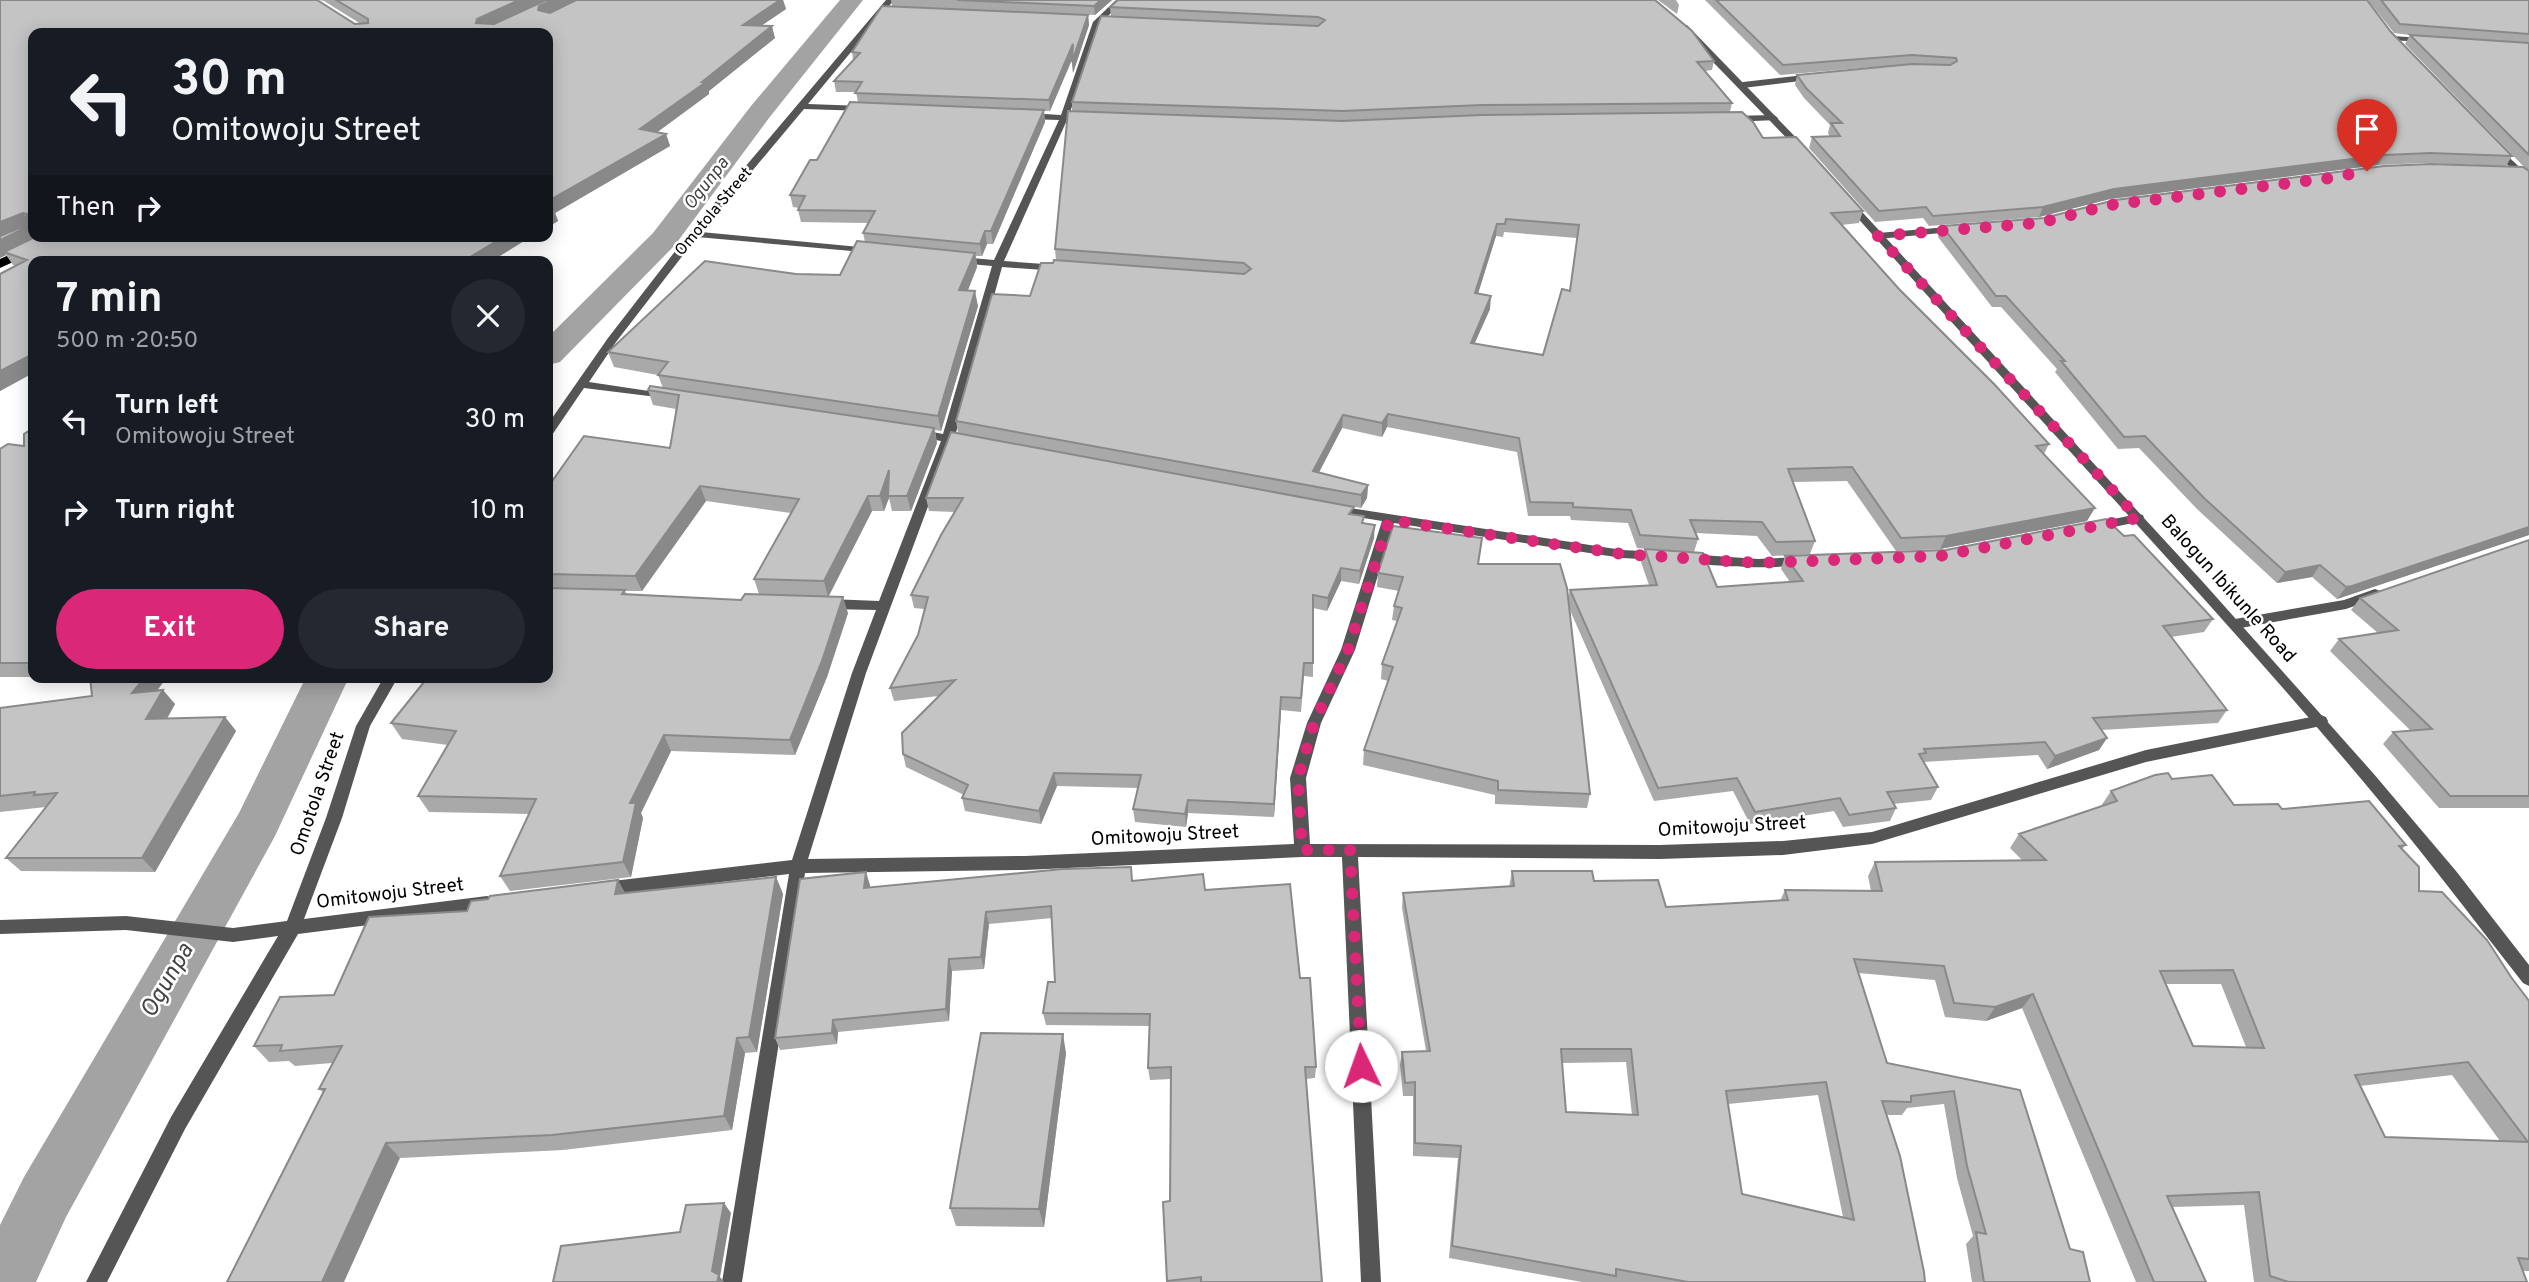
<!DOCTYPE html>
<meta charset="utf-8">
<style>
:root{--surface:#171b24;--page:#242831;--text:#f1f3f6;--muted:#9ea1a6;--accent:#db2777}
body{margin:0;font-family:Overpass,sans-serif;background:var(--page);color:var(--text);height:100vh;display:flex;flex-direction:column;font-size:26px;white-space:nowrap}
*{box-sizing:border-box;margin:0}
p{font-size:23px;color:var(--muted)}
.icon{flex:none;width:38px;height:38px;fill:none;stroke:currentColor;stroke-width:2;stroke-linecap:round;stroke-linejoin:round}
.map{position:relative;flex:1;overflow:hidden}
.sheet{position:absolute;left:28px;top:256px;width:525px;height:427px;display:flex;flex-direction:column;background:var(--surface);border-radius:14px;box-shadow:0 4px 18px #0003}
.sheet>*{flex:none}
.banner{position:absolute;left:28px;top:28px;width:525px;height:214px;border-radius:14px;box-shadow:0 4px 18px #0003;background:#171b24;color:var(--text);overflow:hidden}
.pin{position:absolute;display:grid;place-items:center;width:60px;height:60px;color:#fff;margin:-72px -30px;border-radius:50% 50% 50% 0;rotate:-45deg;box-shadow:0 0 7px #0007}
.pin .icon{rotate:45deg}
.me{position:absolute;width:77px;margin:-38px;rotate:357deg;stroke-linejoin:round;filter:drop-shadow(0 0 5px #0008)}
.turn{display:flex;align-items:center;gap:24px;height:147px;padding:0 28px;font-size:32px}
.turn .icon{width:91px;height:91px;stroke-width:2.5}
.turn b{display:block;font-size:49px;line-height:60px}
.then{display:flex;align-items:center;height:66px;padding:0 28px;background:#0003;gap:14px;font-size:26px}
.round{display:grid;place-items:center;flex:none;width:74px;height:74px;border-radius:37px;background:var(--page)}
.head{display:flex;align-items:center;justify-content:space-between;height:119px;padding:0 28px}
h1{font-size:42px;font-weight:700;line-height:52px}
.button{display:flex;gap:14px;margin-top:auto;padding:14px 28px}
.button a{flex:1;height:80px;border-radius:42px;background:var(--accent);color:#fff;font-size:28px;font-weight:700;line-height:80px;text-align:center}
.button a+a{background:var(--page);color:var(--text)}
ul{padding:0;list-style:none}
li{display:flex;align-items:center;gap:21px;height:91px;padding:0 28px}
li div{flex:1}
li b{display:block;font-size:26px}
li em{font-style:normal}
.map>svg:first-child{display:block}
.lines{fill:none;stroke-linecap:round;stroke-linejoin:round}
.canal{fill:#a3a3a3;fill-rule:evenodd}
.minor{fill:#555;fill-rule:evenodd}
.tertiary{fill:#555;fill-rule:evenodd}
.trunk{fill:#000;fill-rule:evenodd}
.wall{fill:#a9a9a9;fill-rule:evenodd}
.shaded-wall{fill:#898989}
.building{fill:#c4c4c4;stroke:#898989;stroke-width:2;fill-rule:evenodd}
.route{stroke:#db2777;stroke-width:12;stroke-dasharray:0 21.6}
.labels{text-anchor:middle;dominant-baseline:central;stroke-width:5;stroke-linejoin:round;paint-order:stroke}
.far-street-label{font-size:16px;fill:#000;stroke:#fff}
.far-water-label{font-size:18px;font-style:italic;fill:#444;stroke:#fff}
.street-label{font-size:19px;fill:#000;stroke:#fff}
.near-water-label{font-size:24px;font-style:italic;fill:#444;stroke:#fff}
</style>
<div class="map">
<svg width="2529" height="1282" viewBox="0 0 2529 1282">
<rect width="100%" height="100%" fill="#fff"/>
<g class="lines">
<!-- canal -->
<path class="canal" d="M840,0H863L769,118L675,245L560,362L548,365V337L653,233L751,106Z
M306,677H349L275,836L66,1217L36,1282H0V1225L24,1177L239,813Z"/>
<!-- minor -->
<path class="minor" d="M886,0H894L808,104L863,106L867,109L866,111L804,109L701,232L870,248L874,249V253L697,237L616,342L589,382L669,394L673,395V399L584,388L552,435L548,436V424L608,338L690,232Z
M1116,0H1124L1101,23L1069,115L1077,118L1067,120L1004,261L1058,265L1063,268L1058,271L1002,267L955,436L970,438L972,441L966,445L952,442L866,673L808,859L1025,856L1294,844L1290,778L1307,723L1341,650L1382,521L1333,513L1331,510L1333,507L1337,506L1622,550L1660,552L1667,556L1660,560L1622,558L1394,523L1355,650L1321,723L1306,778L1310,844L1660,845L1783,841L1872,832L2146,750L2321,715L2326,717L2328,721L2326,725L2146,762L1872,844L1783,855L1660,859L1358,857L1381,1282H1361L1342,857H1302L1025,870L805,873L742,1282H722L789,874L604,896L598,894L596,889L598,884L604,882L792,860L852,673L876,610L829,609L822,604L829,599L879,601L941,441L913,436L911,433L917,429L943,434L992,266L960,263L955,260L960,257L994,260L1059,120L1027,119L1023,116L1027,113L1061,115L1093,22Z
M2391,36L2425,38L2429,40L2425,42L2388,40V36Z
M1813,74L1816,75V79L1743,88L1739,85L1743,82Z
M1774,115L1778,118L1777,120L1730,122L1726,119L1730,116Z
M2492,147H2498L2529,176V184L2492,151Z
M1959,226L1964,229L1962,231L1878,239L1873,236L1878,233Z
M2138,514L2143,515L2144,518L2143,521L2094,531L2088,527L2094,523Z
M1687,554L1758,559L1800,557L1807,561C1795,572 1701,566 1682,561L1680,558Z
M2375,589L2380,591L2382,594L2380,597L2346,609L2235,629L2228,624L2235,619L2344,600Z
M384,677H398L370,726L342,818L304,919L487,896L493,898L495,903L493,908L487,910L298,934L185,1129L107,1282H86L171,1117L278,936L233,942L126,930L0,934V920L126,916L233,928L287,921L326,818L356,726Z"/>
<!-- tertiary -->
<path class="tertiary" d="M1681,25H1687L1807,149V153H1801L1681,29Z
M1846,201H1852L2202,581L2373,773L2456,871L2529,965V986L2523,983C2470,915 2418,846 2362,780C2196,583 2017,397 1846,205Z"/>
<!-- trunk -->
<path class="trunk" d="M51,236H70L0,268V259Z"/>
</g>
<!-- wall -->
<path class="wall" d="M0,0H783L786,9L761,26L775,38L709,91V94L657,132L666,134L670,146L555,213L558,221L548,227V33H33V236H532L494,259L33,261V373L0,391V274L16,266L13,265L6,255L0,258ZM318,0L324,1L361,24H355Z
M891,0H1112L1095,15L1012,12L1088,15L1089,25L1073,73L1072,60L1050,111H1044L1045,122L993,244H987L982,256H976L977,267L968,290L978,306L941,431L935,430L937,443L911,511H892L889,498L884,511H872L829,596L848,613L827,677L795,755L671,751L641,813L643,818L631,877L510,891L500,876L529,814L429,812L418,796L448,745L402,739L391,723L548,677V487L670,448L676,409L653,405L648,390L663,388L658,375L614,367L608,352L796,274L840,275L865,242L863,233L868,223L801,222L798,210L799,208L793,207L790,195L858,102L856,92H836L834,81L853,60L852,52L892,6ZM706,501L791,513L754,579L759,594L741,600L627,594L625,591H642Z
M1655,0L1714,61L1712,70L1705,71L1732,103L1730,112L1863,211L1859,223L1841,225L1899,289L2049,444L2044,454L2087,521L1940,549L1896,551L1847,481L1793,482L1815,541L1810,554L1772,556L1757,536L1696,533L1698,539L1694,552L1637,548L1628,523L1571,520L1570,516H1528L1517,452L1387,427L1382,437L1342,428L1319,472L1368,485L1367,498L1361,508L1340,504L1364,523L1374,538L1359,584L1341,581L1327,611L1313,608V677L1304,676L1301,712L1281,710L1274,817L1188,813L1186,827L1135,822L1133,809L1138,788L1057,786L1041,824L965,811L962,798L964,795L906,767L903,754L939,696L894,701L890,688L918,635L924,609L914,608L911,595L955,512L929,511L926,498L958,433L956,421L1030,296L1056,260L1055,249L1072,111V102L1111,17L1110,7ZM1504,232L1577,238L1570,291L1543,355L1474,344L1490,309L1478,294L1496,236L1503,237Z
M1658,0H1676L1679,5L1677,14Z
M1705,0H2367L2391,32L2512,156L2506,166L2424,163L2378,165L2110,199L2039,217L1929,226L1923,218L1875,222L1809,148L1812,137H1830L1828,133L1830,125L1804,98L1795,85L1797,75L1898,65L1780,75Z
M2368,0H2529V535L2337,599L2312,577L2277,583L2197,509L2139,448L2118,449L2055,372L2057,369L2001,307H1992L1938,237L1942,226L2044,218L2526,169L2405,44L2410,35L2394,33Z
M33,428V677H0V449L24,446Z
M2529,540V808H2439L2383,744L2393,732L2411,731L2330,651L2339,639L2378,633L2351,610L2360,598Z
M1645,549L1717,587L1790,582L1781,569L1785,556L2213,619L2204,632L2171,637L2227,710L2218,723L2102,730L2107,738L2099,750L2047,769L2038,755L1923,762L1938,787L1931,800L1893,804L1896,808L1890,821L1843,827L1834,811L1750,824L1733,791L1654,801L1569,608L1590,794L1587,808L1495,804V795L1363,765L1364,750L1388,681L1381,679L1382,664L1397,621L1392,620L1394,606L1399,591L1377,587L1378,573L1479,564L1568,598L1570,590L1649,585L1641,562Z
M90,677H167L157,691L175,704L167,719L225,717L236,731L155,872L21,871L6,858L46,807L0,812V708L92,696Z
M2172,779L2234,805L2282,809L2406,845L2402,849L2419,891L2511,977L2529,1001V1271H2523L2527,1282H2254L2244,1205L2172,1207L2206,1282H2136L2022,1008L1986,1021L1945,1017L1935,980L1859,973L1887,1063L2020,1090L2070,1249L2090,1282H1972L1966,1244L1973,1236L1957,1178L1944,1104L1907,1108L1902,1115H1886L1925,1282H1582L1449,1258L1458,1158L1413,1156V1096H1403L1400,1065L1402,1052L1426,1051L1402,908L1403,893L1509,887L1512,871L1594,881L1666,907L1780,901L1785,890L1871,891L1868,876L1875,862L2023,861L2010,848L2019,834L2101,806L2111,791ZM2166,984H2221L2246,1047L2193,1046ZM1626,1062L1632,1115L1566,1112L1562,1063ZM2452,1075L2500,1141L2385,1137L2360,1086ZM1818,1095L1843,1217L1742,1194L1728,1104Z
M776,877L783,894L757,1052L745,1053L732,1130L563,1150L400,1158L319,1089L332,1063L295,1066L289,1061L269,1062L254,1046L467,911L625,893Z
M1133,881L1205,890L1300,978L1316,1067L1315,1078L1306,1079L1322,1282H1167L1163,1202L1170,1201L1171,1079L1150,1080L1148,1068L1150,1026L1046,1025L1043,1013L1055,982L1052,918L989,924L984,969L952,971L949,1021L838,1032L837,1044L780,1050L775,1038L870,885V887Z
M1066,1053L1044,1227L956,1226L950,1208Z"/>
<!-- shaded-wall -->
<path class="shaded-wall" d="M519,0H548L481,33L476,23L477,19Z
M552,0H580L543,18L538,10L539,6Z
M780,0H783L786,9L746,36L743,25Z
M1101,0H1112L1095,15L1094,6Z
M1088,15L1089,25L1073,73L1072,62Z
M772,26L775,38L709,91V94L644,142L640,129Z
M1073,44L1074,54L1050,111L1049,100Z
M1044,110L1045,122L993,244L991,231Z
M666,134L670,146L555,213L558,221L548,227V201Z
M2384,155L2378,165L2110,199L2039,217L2043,207L2114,189Z
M23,213L32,225L33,224V236H44L4,252L6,255L0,258V222Z
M1497,224L1496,236L1474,306L1475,293Z
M985,231L987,244L982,256L980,244Z
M505,236H532L492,261L472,256Z
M975,253L977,267L962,305L959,290Z
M548,270L552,280L548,283Z
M975,291L978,306L941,431L938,416Z
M1491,296L1490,309L1469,356L1471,343Z
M33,354V373L0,391V371Z
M1388,414L1387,427L1382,437V423Z
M1343,415L1342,428L1313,484V471Z
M934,428L937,443L911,511L907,496Z
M889,470V498L884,511L880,496Z
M1368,485L1367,498L1361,508V495Z
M700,486L706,501L642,591L635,576Z
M868,496L872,511L828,597L824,581Z
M2095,508L2087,521L1940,549L1946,536Z
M1375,525L1374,538L1359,584L1360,571Z
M2529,527V535L2337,599L2346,587Z
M2320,565L2312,577L2277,583L2285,572Z
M1341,568V581L1327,611L1328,598Z
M843,597L848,613L827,677L795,755L790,740Z
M145,677H167L144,707L132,693Z
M163,690L175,704L158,734L146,719Z
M1281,697V710L1274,817V804Z
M225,717L236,731L155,872L142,858Z
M664,735L671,751L641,813L643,818L631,877L623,862L630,803Z
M2107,738L2099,750L2047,769L2055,756Z
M1054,773L1057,786L1041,824L1039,811Z
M1188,800V813L1186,827L1185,814Z
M866,872L870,885L869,900L864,888Z
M776,877L783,894L757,1052L749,1037Z
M618,880L627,896L615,894Z
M986,912L989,924L984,969L981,957Z
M949,959L952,971L949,1021L946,1009Z
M2033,994L2022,1008L1986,1021L1995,1007Z
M833,1020L838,1032L837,1044L832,1033Z
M1063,1034L1066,1053L1044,1227L1039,1209Z
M737,1038L745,1053L732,1130L724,1116Z
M386,1143L400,1158L344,1282H322Z
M724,1203L731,1213L720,1277L724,1282H717L712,1271Z"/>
<!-- building -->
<path class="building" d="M0,0H317L355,24L368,23V19L336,0H519L477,19L476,23L494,24L546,0H552L539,6L538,10L550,13L576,0H780L743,25L772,26L702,82H706L640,129L666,134L548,201V33H33V224L0,240V236L27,225V214L23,213L0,222Z
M957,0H1101L1094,6Z
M1118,0H1655L1692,31L1714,61L1697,62L1732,103L1482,105L1342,111L1072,102L1101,16L1318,26L1325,20L1318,17L1110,7Z
M1716,0H2367L2391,32L2512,156L2430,153L2384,155L2114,189L2043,207L1933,216L1926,207L1879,211L1812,137L1840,136L1831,123H1842L1806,88L1797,75L1912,64L1950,65L1957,61L1956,58L1912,55L1783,65Z
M2381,0H2529V34L2400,24Z
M882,6L1088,15L1072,62L1073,44L1049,100L855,93L862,82L834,81L860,53L852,52Z
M2410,35L2529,43V155Z
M850,102L1044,110L991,231H985L980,244L863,233L875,211L798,210L805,196L790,195L810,160H817Z
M1068,111L1342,121L1482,115L1742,112L1753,122L1763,138L1796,137L1863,211L1831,213L1899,289L1995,385L2049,444L2036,446L2095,508L1946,536L1901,538L1852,467L1788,469L1815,541L1776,542L1762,522L1690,520L1698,539L1640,535L1631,510L1573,507V503L1530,502L1519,438L1388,414L1382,423L1343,415L1313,471L1368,485L1361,495L956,421L992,294L1030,296L1041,263H1053L1054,260L1244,274L1251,269L1244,263L1055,249ZM1506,219L1579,225L1570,291L1562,289L1543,355L1471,343L1491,296L1475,293L1497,224H1505Z
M2430,164L2523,167L2529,171V527L2352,586L2346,587L2320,565L2285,572L2204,498L2145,436L2124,437L2061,361H2065L2006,296H1996L1942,226L2044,218L2115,200L2384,166Z
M37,236H505L472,256L505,261H33V354L0,371V274L27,260L4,252Z
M857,241L975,253L959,290L975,291L938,416L658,375L668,362L608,352L705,261L796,274L840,275Z
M650,386L934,428L907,496H888L889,470L880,496H868L824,581L754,579L799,499L700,486L635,576L548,574V487L584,436L670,448L679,395L648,390Z
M33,428V663H0V449L8,444L24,446V434Z
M951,432L1354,507L1349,514L1364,516L1362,523L1375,525L1360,571L1341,568L1328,598L1313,595V663H1304L1301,698L1281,697L1274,804L1188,800L1185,814L1133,809L1141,775L1054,773L1039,811L962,798L968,785L903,754L902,733L955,680L890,688L918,635L928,597L911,595L941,535L963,498H926Z
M2106,519L2124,536L2134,535L2213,619L2163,626L2227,710L2093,718L2107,738L2055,756L2045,742L1924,749L1926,753L1919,754L1938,787L1887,792L1896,808L1849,815L1840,798L1755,812L1737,778L1658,788L1570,590L1657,585L1645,549L1703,553L1717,587L1803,581L1785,556L1946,550Z
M1393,526L1482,538L1478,564H1560L1567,588L1590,794L1498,790V781L1364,750L1393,667L1382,664L1402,608L1394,606L1403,577L1378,573Z
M2529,540V796H2450L2393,732L2432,729L2339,639L2398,630L2360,598Z
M548,588L625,590L622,594L741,600L745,594L843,597L822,661L790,740L664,735L630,803H636L623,862L500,876L536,799L418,796L456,731L391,723L428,677H548Z
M90,677H145L132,693L163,690L146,719L225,717L142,858H6L57,793L34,795L35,792L0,796V708L92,696Z
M2168,773L2172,779L2212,775L2234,805L2278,804L2282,809L2369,801L2406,845L2399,846L2419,867V891L2442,892L2487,940L2511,977L2529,1001V1259L2518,1258L2527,1282H2289L2270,1276L2259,1192L2167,1196L2206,1282H2154L2033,994L1995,1007L1954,1003L1944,966L1854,959L1887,1063L2020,1090L2070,1249L2083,1252L2090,1282H1984L1976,1232L1986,1234L1967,1166L1954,1091L1911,1096V1102L1882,1101L1900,1156L1924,1272L1925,1282H1688L1616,1269V1276L1452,1246L1461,1146L1415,1143V1082L1405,1083L1402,1052L1430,1051L1403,893L1514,886L1512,871H1592L1594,881L1658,880L1666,907L1788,900L1785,890L1882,891L1875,862L2046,860L2019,834L2117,801L2111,791L2155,775ZM2233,970L2264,1048L2193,1046L2160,971ZM1561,1049H1631L1638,1115L1566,1112ZM2468,1062L2528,1142L2385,1137L2355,1075ZM1826,1082L1854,1220L1742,1194L1726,1091Z
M1131,867L1132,881L1203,874L1205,890L1290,884L1300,978H1310L1316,1067H1305L1322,1282H1201V1277L1167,1281L1163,1202L1170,1201L1171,1067L1148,1068L1150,1014L1043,1013L1048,982H1055L1051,906L986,912L981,957L949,959L946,1009L833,1020L832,1033L775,1038L800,879L866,872L864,888L1063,869Z
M776,877L749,1037L737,1038L724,1116L552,1135L386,1143L322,1282H227L325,1089H319L342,1046L280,1051L282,1045L254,1046L280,997L334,995L369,917L467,911L471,901L488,899L490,896L618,880L615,894Z
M981,1033L1063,1034L1039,1209L950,1208Z
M724,1203L712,1271L719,1275L717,1282H553L561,1246L680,1232L686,1205Z"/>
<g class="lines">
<!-- route -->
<path class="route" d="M1361,1066L1350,850H1302L1298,778L1314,723L1348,650L1389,520L1622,554L1758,563L1940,556L2138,518L1878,236L2039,223L2110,205L2331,178L2367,171"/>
</g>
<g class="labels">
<!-- far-street labels -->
<g class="far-street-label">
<text transform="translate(714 212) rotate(-50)">Omotola Street</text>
</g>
<!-- far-water labels -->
<g class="far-water-label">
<text transform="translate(707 184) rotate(-52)">Ogunpa</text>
</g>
<!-- street labels -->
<g class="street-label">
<text transform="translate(2228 589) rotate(48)">Balogun Ibikunle Road</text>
<text transform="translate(318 794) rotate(-71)">Omotola Street</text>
<text transform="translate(1732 827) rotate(-3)">Omitowoju Street</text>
<text transform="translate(1165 836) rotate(-3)">Omitowoju Street</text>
<text transform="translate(390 894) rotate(-7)">Omitowoju Street</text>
</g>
<!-- near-water labels -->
<g class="near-water-label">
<text transform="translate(168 981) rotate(-60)">Ogunpa</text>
</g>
</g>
</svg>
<div class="pin" style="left:2367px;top:171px;background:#d93025"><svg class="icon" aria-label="arrive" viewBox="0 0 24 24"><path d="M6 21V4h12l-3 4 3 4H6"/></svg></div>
<svg class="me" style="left:1361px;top:1066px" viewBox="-20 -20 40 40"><circle r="19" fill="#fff"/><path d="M0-13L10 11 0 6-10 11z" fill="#db2777"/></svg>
<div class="banner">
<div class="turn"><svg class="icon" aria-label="left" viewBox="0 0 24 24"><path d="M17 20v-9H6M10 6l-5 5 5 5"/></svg><div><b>30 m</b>Omitowoju Street</div></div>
<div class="then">Then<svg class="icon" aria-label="right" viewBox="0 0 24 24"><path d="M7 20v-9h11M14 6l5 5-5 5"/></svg></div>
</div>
<section class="sheet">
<div class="head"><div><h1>7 min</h1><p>500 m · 20:50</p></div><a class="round"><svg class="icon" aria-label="close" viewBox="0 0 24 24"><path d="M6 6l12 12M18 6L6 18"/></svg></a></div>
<ul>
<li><svg class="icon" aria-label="left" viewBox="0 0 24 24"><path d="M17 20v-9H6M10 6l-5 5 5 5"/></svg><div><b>Turn left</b><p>Omitowoju Street</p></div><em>30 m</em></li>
<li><svg class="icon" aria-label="right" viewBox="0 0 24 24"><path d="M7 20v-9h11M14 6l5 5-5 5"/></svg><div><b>Turn right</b></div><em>10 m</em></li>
</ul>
<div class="button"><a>Exit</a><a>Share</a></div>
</section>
</div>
